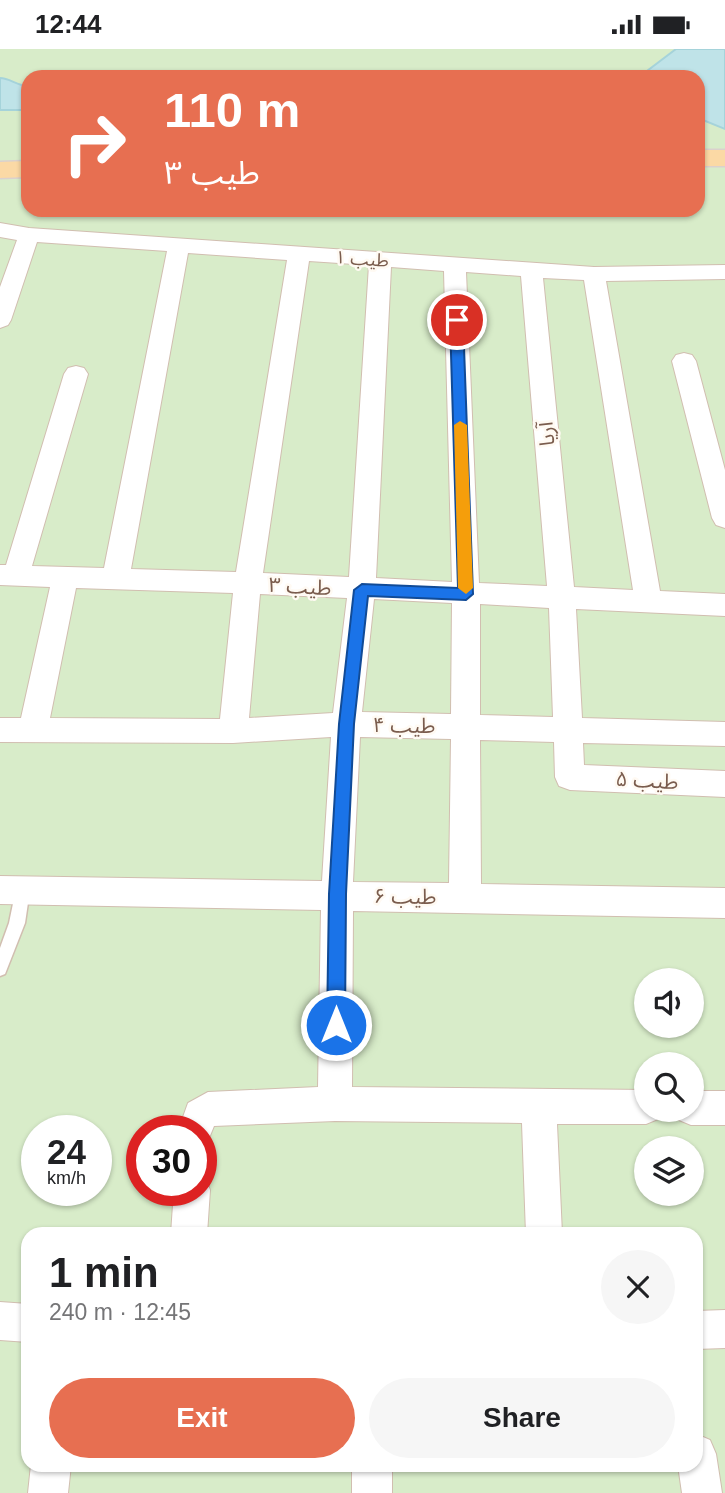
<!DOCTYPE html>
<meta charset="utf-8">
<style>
:root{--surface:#fff;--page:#f6f6f6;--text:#202124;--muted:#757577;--accent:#e76f51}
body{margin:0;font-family:Arial,"Noto Sans Arabic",sans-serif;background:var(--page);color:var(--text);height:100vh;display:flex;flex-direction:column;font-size:26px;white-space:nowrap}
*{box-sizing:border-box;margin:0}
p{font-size:23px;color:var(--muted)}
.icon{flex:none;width:38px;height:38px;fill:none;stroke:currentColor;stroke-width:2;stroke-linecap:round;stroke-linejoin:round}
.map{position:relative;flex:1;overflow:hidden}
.side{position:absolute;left:21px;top:1178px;width:682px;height:245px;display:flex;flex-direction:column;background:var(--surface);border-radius:21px;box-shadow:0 2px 5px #0004}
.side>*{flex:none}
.hud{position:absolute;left:21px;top:21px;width:684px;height:147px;border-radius:21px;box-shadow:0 2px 5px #0004;background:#e76f51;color:#fff;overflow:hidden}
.buttons{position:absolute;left:634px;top:919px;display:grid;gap:14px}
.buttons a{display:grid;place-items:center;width:70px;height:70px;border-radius:50%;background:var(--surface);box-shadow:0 2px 5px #0004;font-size:35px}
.speed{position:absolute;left:21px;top:1066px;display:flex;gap:14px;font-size:35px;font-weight:700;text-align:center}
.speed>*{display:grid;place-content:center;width:91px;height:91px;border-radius:50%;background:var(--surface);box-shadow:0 2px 5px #0004;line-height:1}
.speed small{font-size:18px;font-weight:400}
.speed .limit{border:10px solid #d22;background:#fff;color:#111}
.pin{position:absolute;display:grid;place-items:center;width:60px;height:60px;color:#fff;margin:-30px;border:4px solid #fff;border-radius:50%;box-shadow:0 2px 7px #0007}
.me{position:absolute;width:77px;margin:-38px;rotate:0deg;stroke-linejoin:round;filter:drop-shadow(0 0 5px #0008)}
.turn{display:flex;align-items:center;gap:24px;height:147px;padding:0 28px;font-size:32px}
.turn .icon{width:91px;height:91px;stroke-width:2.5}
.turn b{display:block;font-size:49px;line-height:60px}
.round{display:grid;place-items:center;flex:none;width:74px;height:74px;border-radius:37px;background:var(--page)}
.head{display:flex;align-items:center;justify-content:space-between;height:119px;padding:0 28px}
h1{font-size:42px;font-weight:700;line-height:52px}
.action{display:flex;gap:14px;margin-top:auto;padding:14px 28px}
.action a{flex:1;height:80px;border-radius:42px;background:var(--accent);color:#fff;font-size:28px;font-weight:700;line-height:80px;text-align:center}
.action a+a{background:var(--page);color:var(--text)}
.status{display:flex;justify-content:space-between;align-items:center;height:49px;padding:0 35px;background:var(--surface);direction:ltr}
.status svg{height:19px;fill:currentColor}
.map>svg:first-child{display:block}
.green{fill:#d8ecc9;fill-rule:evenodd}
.water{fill:#bfe3e8;stroke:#a5d3da;stroke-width:2}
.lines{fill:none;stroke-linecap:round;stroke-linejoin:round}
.service-casing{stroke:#d1beb0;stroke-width:3}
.minor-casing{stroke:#d1beb0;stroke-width:2}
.primary-casing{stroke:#dad1cd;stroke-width:3}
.service{fill:#fff;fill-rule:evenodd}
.minor{fill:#fff;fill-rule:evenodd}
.primary{fill:#fbd9a5;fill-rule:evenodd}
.route{fill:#1a73e8;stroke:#114b97;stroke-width:2}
.slow{fill:#f59e0b}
.labels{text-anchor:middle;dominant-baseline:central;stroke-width:5;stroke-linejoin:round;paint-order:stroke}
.far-street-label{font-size:18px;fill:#7a5c4d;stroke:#fffaf3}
.street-label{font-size:21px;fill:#7a5c4d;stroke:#fffaf3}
</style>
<div class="status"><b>12:44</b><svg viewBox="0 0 49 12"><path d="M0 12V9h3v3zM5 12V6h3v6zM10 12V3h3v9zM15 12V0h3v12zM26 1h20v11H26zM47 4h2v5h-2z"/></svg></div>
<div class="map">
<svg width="725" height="1444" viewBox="0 0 725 1444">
<rect width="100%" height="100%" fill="#fdf6ec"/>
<!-- green -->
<path class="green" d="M0,0H725V1444H0ZM28,28H698V161H28ZM646,931H691V976H646ZM646,1015H691V1060H646ZM37,1082H96V1141H37ZM142,1082H201V1141H142ZM646,1099H691V1144H646ZM28,1185H696V1416H28Z"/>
<!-- water -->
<path class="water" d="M676,0H725V80L698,69V28H639Z
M0,29C10,29 17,37 28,37V61H0Z"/>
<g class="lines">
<!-- service casing -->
<g class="service-casing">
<path id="service" d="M23,833L28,835L30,840L25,874L5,925L0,927V899L9,874L16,840L18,835Z"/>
</g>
<!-- minor casing -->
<g class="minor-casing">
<path id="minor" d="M0,174L29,179L594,218L725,216V230L606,232L660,542L725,545V567L576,560L582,669L725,673V697L583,694L584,716L725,722V748L570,741L559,737L555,728L554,693L480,691L481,835L725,839V869L353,862L352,1038L646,1041V1060H662L658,1070L646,1075H557L562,1185H526L522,1074L335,1072L214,1077L207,1094L201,1097V1082H178L188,1054L208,1043L318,1038L321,861L0,855V827L322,832L331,688L233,694L0,693V669H21L50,538L0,536V516H6L64,325L68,319L76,317L84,319L88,325L32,517L104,519L167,202L37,193L11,271L8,276L0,279V238L17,191L0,188ZM188,204L287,211L236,523L131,520ZM309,212L369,216L349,528L263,524ZM391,218L444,222L452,533L376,529ZM466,223L521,227L547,537L479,534ZM543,229L584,231L633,541L574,538ZM76,539L233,544L220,670L50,669ZM260,545L347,549L333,664L249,669ZM374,550L452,554L451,665L362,663ZM480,555L549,559L553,668L480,666ZM360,688L451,690L449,834L353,833Z
M684,304L692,306L696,312L725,421V479L716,476L712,469L672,312L676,306Z
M691,1042H725V1076H691L679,1071L674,1060H691Z
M201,1127L205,1128L210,1141L207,1185H171L174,1141H201Z
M0,1253L28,1255V1293L0,1291Z
M725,1261V1299L696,1300V1262Z
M696,1385L710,1391L716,1405L722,1444H682L678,1416H696Z
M31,1416H71L68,1444H28Z
M352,1416H392V1444H352Z"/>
</g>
<!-- primary casing -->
<g class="primary-casing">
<path id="primary" d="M698,101H725V117H698Z
M28,112V128L0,129V113Z"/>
</g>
<!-- service -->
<use href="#service" class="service"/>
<!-- minor -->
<use href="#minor" class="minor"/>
<!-- primary -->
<use href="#primary" class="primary"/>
</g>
<!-- route -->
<path class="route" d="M457,267L463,271L473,545L466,551L368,547L354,675L346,845L345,976L342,983L336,985L329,983L327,976L329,845L339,675L354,541L362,535L458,539L450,271Z"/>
<!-- slow -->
<path class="slow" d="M460,372L467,376L473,539L466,545L458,539L454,376Z"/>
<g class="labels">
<!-- far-street labels -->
<g class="far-street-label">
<text transform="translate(362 210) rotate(4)">طیب ۱</text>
</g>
<!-- street labels -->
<g class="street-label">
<text transform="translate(546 385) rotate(-95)">آریا</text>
<text transform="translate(300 537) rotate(3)">طیب ۳</text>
<text transform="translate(404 676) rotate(1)">طیب ۴</text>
<text transform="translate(647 731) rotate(3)">طیب ۵</text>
<text transform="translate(405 847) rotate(1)">طیب ۶</text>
</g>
</g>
</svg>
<div class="buttons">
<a><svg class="icon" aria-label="sound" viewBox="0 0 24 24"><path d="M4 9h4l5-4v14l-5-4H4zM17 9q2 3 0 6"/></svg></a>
<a><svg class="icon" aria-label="search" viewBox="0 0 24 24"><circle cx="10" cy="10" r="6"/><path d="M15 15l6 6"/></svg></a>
<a><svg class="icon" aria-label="layers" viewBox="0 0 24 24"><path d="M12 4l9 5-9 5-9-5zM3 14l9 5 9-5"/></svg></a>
</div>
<div class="speed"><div>24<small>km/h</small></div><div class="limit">30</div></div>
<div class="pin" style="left:457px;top:271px;background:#d93025"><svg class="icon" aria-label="arrive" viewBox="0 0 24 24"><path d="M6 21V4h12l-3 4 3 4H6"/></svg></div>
<svg class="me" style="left:336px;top:976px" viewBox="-20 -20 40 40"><circle r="17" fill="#1a73e8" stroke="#fff" stroke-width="3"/><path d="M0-11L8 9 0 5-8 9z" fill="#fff"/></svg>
<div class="hud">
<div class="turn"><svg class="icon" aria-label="right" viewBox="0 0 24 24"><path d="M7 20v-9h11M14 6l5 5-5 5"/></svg><div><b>110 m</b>طیب ۳</div></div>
</div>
<section class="side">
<div class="head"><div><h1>1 min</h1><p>240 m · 12:45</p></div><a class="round"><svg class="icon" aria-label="close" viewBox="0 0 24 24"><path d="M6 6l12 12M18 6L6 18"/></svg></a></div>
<div class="action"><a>Exit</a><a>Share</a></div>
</section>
</div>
